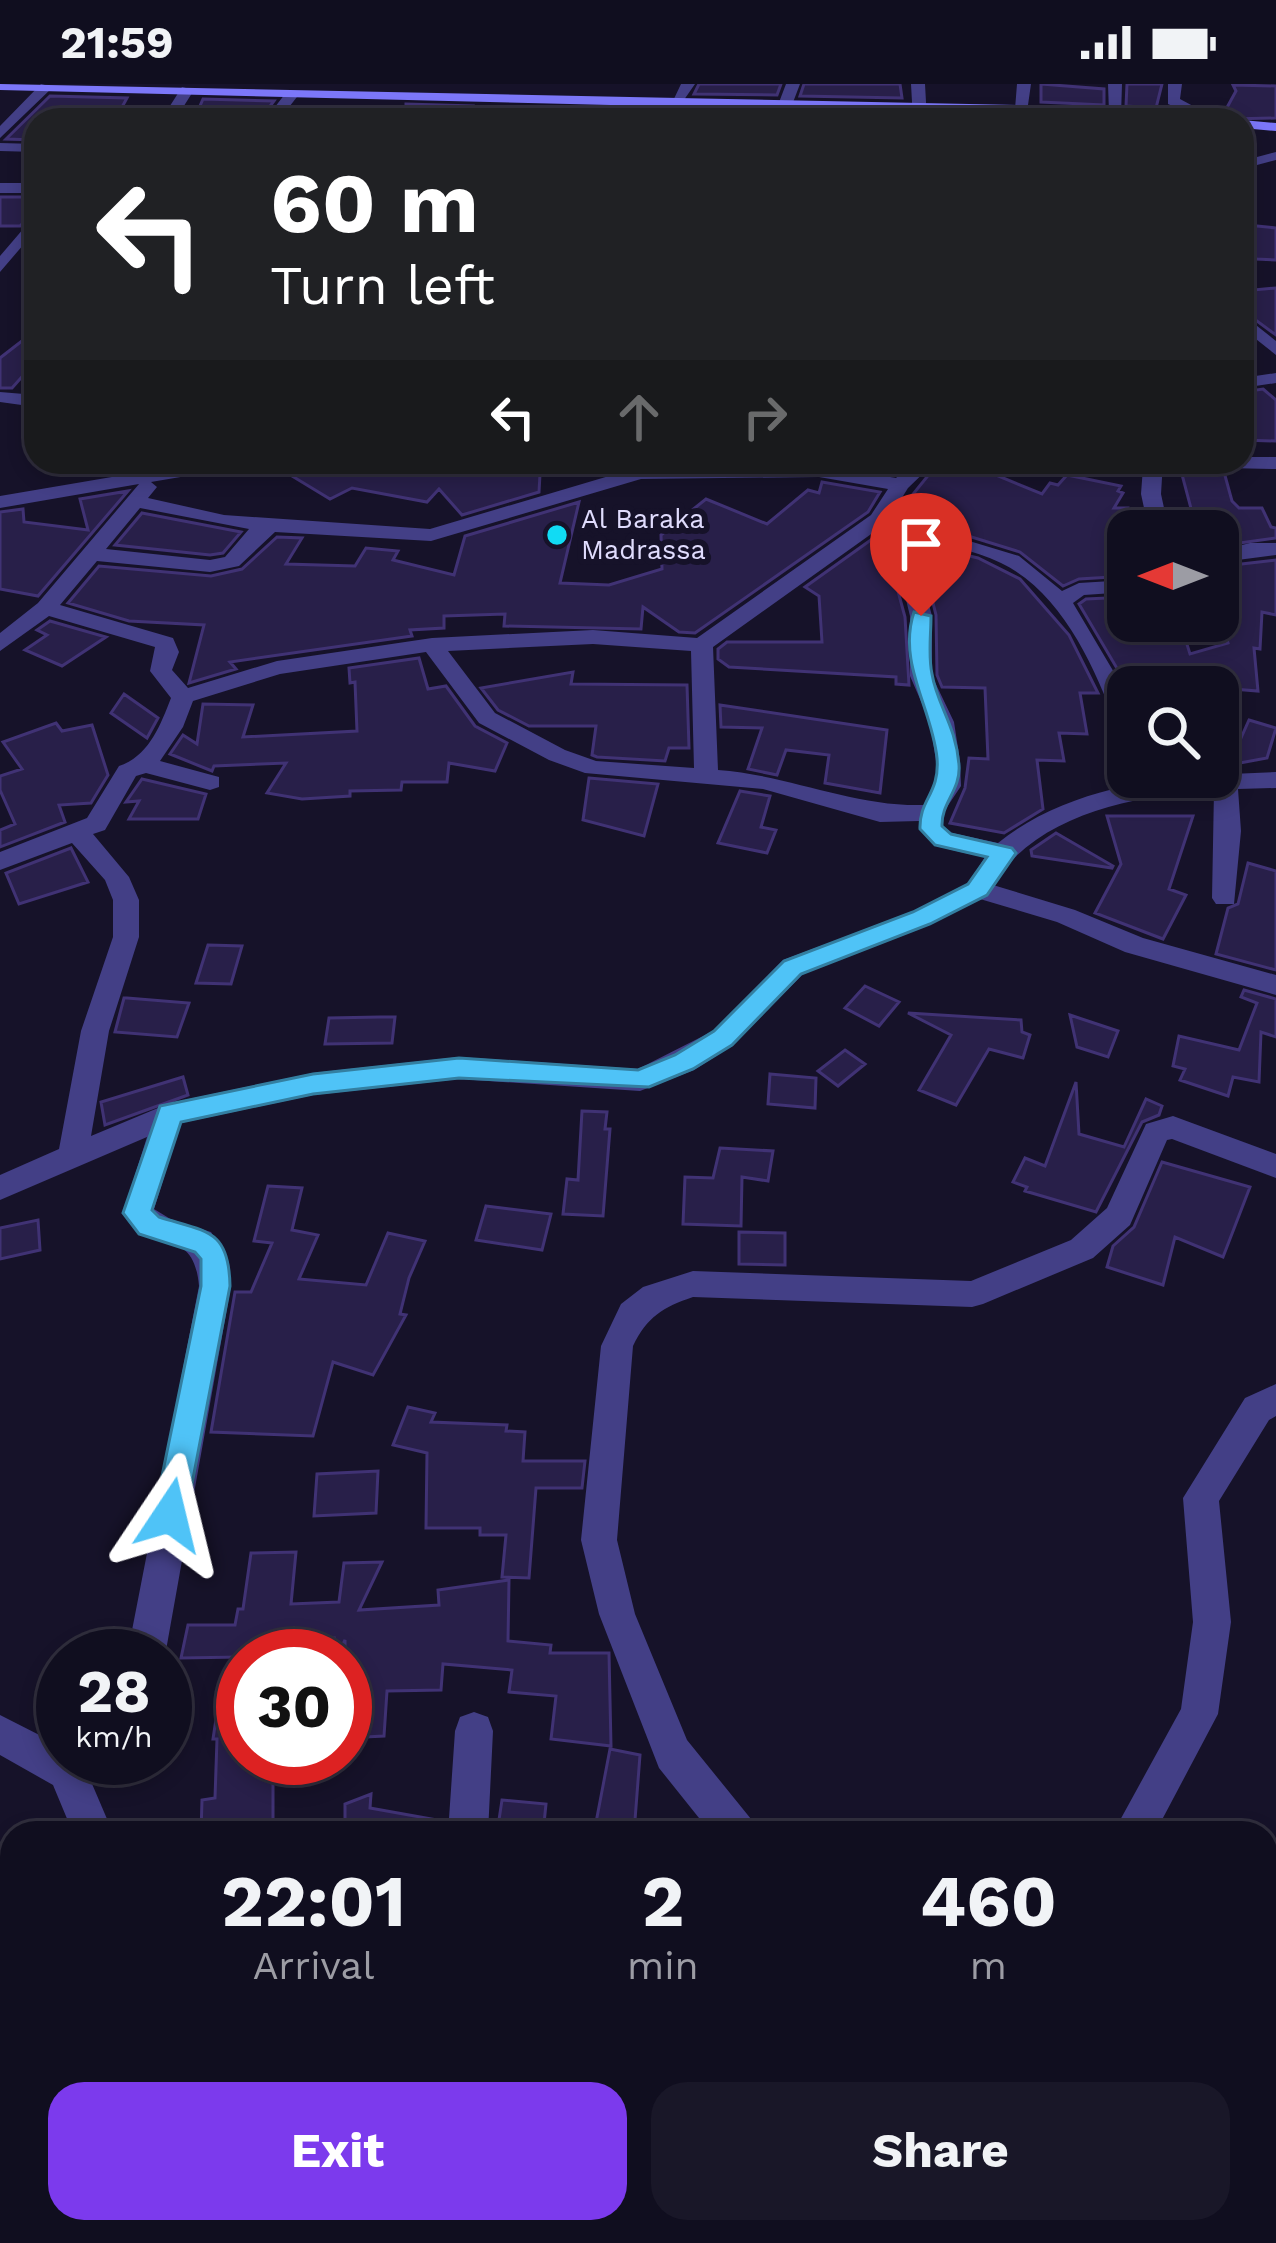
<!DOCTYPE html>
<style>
:root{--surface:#100e1f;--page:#191728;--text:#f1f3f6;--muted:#9c9ca4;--line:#302e3d;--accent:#7c3aed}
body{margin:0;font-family:"Work Sans",sans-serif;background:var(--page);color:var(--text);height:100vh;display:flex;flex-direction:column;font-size:45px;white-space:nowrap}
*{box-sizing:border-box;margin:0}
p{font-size:39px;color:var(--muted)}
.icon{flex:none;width:66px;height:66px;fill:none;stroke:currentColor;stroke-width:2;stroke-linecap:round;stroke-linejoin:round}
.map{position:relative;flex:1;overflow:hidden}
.side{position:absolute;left:0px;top:1737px;width:1278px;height:423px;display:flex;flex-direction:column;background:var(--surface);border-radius:36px 36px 0 0;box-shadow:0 6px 18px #0003,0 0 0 3px var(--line)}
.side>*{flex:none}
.banner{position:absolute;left:24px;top:24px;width:1230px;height:366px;border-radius:36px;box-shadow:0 6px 18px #0003,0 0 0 3px var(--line);background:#202124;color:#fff;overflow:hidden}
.needle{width:78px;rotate:270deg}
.tools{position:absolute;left:1107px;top:426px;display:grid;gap:24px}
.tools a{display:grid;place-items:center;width:132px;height:132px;border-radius:24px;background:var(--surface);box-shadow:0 6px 18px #0003,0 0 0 3px var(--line);font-size:60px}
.speed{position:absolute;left:36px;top:1545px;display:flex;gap:24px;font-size:60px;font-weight:700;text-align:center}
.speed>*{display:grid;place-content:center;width:156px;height:156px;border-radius:50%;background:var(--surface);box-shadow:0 6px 18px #0003,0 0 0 3px var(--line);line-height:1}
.speed small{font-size:30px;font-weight:400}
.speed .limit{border:18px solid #d22;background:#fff;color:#111}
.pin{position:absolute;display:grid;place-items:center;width:102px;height:102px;color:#fff;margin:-123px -51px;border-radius:50% 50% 50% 0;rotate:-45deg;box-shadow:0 0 12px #0007}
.pin .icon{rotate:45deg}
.me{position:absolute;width:132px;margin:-66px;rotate:10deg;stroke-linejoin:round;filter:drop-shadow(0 0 9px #0008)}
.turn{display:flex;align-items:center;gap:42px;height:252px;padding:0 48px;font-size:54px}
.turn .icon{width:156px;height:156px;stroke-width:2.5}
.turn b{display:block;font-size:84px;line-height:102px}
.lanes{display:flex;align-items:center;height:114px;padding:0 48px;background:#0003;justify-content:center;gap:60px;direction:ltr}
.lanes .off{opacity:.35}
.eta{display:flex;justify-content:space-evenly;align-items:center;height:204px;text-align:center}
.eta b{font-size:72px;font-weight:700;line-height:84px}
.cta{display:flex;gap:24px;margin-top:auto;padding:24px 48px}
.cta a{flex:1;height:138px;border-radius:36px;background:var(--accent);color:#fff;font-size:48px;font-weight:700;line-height:138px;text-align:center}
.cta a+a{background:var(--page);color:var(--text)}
.status{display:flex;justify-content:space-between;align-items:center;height:84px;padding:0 60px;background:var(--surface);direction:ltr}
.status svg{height:33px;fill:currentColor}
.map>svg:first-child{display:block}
.building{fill:#281f49;stroke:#403274;stroke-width:3}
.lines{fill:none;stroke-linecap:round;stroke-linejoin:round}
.street{fill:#433f86;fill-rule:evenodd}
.secondary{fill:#7c77f9;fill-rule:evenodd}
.route{fill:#4fc3f7;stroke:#337fa1;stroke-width:3}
.poi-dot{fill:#11dbf4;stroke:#161229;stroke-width:4.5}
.labels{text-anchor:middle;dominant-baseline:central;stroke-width:12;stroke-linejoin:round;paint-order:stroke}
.far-poi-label{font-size:27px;fill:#e0dcfd;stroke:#161229;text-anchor:start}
</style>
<div class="status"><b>21:59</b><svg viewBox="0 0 49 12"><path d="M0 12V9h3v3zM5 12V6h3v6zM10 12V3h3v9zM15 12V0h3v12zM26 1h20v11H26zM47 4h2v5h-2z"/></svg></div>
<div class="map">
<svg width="1276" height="2159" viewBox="0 0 1276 2159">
<rect width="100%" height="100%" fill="#161229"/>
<!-- building -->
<path class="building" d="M699,0H781L777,11L694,10Z
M804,0H900L902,14L800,12Z
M1041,0L1104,5V21L1041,18Z
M1127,0H1162L1156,24L1126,22Z
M1233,1L1276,2V34L1230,35L1224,29L1236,7Z
M50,12L127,14L115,36H36V56L6,55Z
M203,15L274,17L268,25H255L250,36H194Z
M406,20L473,22L470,34H406Z
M607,25L725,28L730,36L606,34Z
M0,113H36V126L20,142H0Z
M1247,141L1276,144V176L1256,175Z
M1276,204V251L1242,226V207Z
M36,246V277L12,304H0V274Z
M1263,305L1276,316V357L1242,356V308Z
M323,378L401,389L408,378L515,383L540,390L539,408L462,431L439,405L427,418L352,404L330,415L292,392Z
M939,378H1002L991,389L1042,410L1050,399L1058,401L1067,391L1121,402L1118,407L1123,409L1114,424H1128V492L1079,495L1063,502L1020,468L897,430Z
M1180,383L1224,388L1232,417L1239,424H1262L1271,443L1276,444V454L1218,462V447H1197Z
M822,398L880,408L868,428L695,549L679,548L643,523L641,545L504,542L505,530L444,532V544L410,546L412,552L230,578L236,585L189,599L204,541L129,537L68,519L99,482L211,492L242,485L277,453L302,454L286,480L355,482L366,464L398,467L393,476L454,491L465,452L579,418L560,499L609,501L662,485L661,451L706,415L767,440L808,406L819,409Z
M128,407L38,512L0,505V428L23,425L24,438L88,446L80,415Z
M142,429L241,448L223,469L210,471L115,461Z
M882,448L905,533L909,601L896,600V593L729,583L718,575V565L727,558H822L819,512L805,503Z
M918,460L978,474L1020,495L1069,551L1098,609H1080L1087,650L1059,649L1064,677L1037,676L1043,725L1004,749L950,739L965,704L969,674L988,675L985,604L942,603L937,591L936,531Z
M1276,476V531L1262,528L1260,565L1254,564L1258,607L1159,599L1157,603H1128L1079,520L1086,515L1128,513V537L1180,538L1190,570L1228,559L1223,542L1224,492L1233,481Z
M50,537L106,553L62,582L25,566L47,551L37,546Z
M419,574L428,605L446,602L475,642L507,659L495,687L449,679L447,698H402L401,706L350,707V712L302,715L267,709L286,679L214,682L212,687L170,670L183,651L197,660L203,620L253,621L243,653L357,647L355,598L350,599L349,584Z
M573,588L571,600L687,601L689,664H669L665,677L597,673L592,671L596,642H529L498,626L481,604Z
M124,610L158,634L147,654L111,629Z
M720,621L887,646L880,709L825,699L829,671L786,666L777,691L748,685L762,644L721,643Z
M1249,636L1276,644L1267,674L1229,681Z
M56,639L62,647L92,641L108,691L91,719L59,721L65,738L0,763V746L15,740L0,706V692L22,685L3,658Z
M589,694L658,700L644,752L583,736Z
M142,695L206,710L198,735H129L139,717L126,718Z
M740,707L770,712L761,743L776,746L767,769L718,759Z
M1107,732H1193L1169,805L1186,811L1163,855L1095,829L1121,780Z
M1056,749L1113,782L1112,784L1032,772L1031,766Z
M71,764L88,798L19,820L6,789Z
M1248,779L1276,787V886L1216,870L1228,824L1238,820Z
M208,861L242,862L231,900L196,899Z
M865,902L899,918L879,942L845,924Z
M1244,906L1276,915V953L1261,948L1259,998L1233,993L1228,1012L1180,996L1185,985L1173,982L1179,952L1239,966L1257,919L1241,913Z
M124,914H127L189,919L177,953L115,948Z
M908,929L1021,936L1022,948L1030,951L1023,974L989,965L956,1021L919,1006L951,951Z
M1070,931L1118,947L1108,973L1077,963Z
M380,933H395L392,959L325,960L329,934Z
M845,966L865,980L838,1002L818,987Z
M770,990L816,994L815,1024L768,1020Z
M183,993L188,1011L105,1041L101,1018Z
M1076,998L1079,1050L1124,1063L1146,1015L1162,1022L1159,1031L1142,1038L1096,1128L1025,1107L1027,1103L1013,1098L1025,1074L1045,1082Z
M582,1027L607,1028L605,1045H610L603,1132L563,1130L567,1095L578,1096Z
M720,1064L773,1067L768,1097L742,1093L741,1142L683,1140L685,1093L713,1094Z
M1162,1078L1250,1103L1223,1173L1175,1153L1163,1201L1107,1183L1113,1162L1134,1143Z
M268,1102L302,1104L292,1146L318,1151L299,1195L366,1201L388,1149L425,1157L409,1194L400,1230L406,1231L373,1291L333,1278L313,1352L211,1348L235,1208H251L272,1159L254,1157Z
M486,1122L551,1130L542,1166L476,1156Z
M38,1136L40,1166L0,1175V1144Z
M739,1148L785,1149V1181L739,1180Z
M408,1323L435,1329L431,1338L507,1341L506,1347L525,1348L523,1377H585L582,1404H536L529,1494L502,1493L506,1451H480V1444H426L427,1369L393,1361Z
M378,1387L376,1429L314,1432L317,1390Z
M296,1468L291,1520L339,1518L344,1479L382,1478L359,1526L439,1521L438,1506L509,1496L508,1557L551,1561L550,1569H609L611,1662L551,1655L556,1612L509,1608L512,1586L443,1580L441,1606L387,1607L384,1652L345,1654V1556L337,1572H332L334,1554L297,1555L294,1572L181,1574L188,1541H235L238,1525H243L251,1469Z
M243,1621V1674H273V1749H201L202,1716L215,1714L217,1655H213L218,1622Z
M610,1665L640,1671L634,1749H594Z
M371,1710L370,1724L437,1736L436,1749H345V1720Z
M502,1716L546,1720L543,1749H497Z"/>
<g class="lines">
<!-- street -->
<path class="street" d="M41,0L53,3L0,54V42Z
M681,0H695L679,23L672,19Z
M786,0H800L792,21L785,25L778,21Z
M911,0H925L927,36H913Z
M1017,0H1031L1027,28L1015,25Z
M1108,0H1122L1121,32L1109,29Z
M1168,0H1182L1180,15L1219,36H1204L1168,20Z
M182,3L194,6L175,36H161Z
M288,6L300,9L279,36H265Z
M724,17H734L750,36H735Z
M865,20L872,24L874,36H860L858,24Z
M0,59L36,60V68L0,67Z
M1276,68V76L1242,85V77Z
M0,99H36V109H0Z
M36,130V146L0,188V172Z
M1242,230L1276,257V271L1242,244Z
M1276,289V299L1242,304V294Z
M0,308L36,311V323L0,318Z
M1242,373H1276V385L1226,384L1216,378H1242Z
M200,378H244L234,384L151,398L157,403L148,414L224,431L430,445L609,392L525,384L515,378L640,383L819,381L896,394L914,378H935L908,404L890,433L1019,472L1062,507L1079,499L1128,496V508L1084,511L1073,519L1128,612V648L1116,641C1094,581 1061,508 1001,479C973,465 941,461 912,454L932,532V592L954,638L960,677L961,702L943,729V742L952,749L998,759C1057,711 1143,693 1218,693V681L1231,690L1276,688V704L1238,705L1241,747L1234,820H1216L1212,814L1214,706C1135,712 1037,729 993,801L1075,826L1143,854L1276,891V911L1125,868L1057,838L980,815L931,840L803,890L733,961L694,986L640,1007L459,995L313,1011L181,1039L154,1125L172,1136L211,1148L229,1179L231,1202L165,1572H127L199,1202C193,1135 147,1177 123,1129L147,1053L0,1116V1091L59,1065L81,947L113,853V816L105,796L72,759L0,786V768L87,734L119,682C149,672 160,642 171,614L150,587L155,563L49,532L0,567V549L38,519L139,400L0,424V412ZM819,393L888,405L871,431L697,554L593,546L432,554L277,577L188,604L172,586L179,568L173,554L60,521L97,477L210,488L239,482L275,448L431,457L641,395ZM140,424L249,445L225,473L210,476L106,465ZM881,443L889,446L910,532V592L930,638L936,677L937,702L924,721C853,723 789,691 718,686L713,563ZM593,560L691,567L694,684L596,677L565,666L495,629L448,567ZM426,568L479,639L549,676L585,689L763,705L880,738L919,737C922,766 961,767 985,773L969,799L913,828L783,876L713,947L638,985L459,973L313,989L170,1019L91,1052L109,947L139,853V816L129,793L93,750L105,746L136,692L146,689L210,706L219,703V693L160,677L183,643L193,617L280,590Z
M1038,378H1163L1161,410L1169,447H1149L1141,410L1143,383L1082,391Z
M1250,459H1276V471L1230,477L1225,487L1218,489V467Z
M1173,1032L1276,1070V1094L1172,1055L1167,1056L1130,1141L1093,1174L983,1220L972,1223L693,1213C663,1223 647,1233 633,1262L617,1456L635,1530L687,1656L751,1735L757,1749H711L659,1684L599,1530L581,1456L601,1262L621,1220L643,1203L693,1187L971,1197L1071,1156L1107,1124L1146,1040Z
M1276,1300V1332L1269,1336L1219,1417L1231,1538L1218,1630L1155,1749H1113L1181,1625L1193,1538L1183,1414L1245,1314Z
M474,1628L488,1633L493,1647L488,1749H448L455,1647L460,1633Z
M0,1631L63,1663V1674H81L113,1749H73L53,1701L0,1671Z
M1266,1993L1276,1996V2040L1266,2037Z
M183,2148H229L233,2159H187Z
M469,2148H525L529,2159H473Z
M798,2148H844L841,2159H795Z"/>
<!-- secondary -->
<path class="secondary" d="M0,0L1022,21L1219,32L1226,36L0,6Z
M1241,36H1242L1276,39V47L1242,44Z"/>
</g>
<!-- route -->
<path class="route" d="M914,528L931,532C931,551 928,572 932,590C937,621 956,641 959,681C961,706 941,719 942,742L951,750L1012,764L1016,769L987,811L930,840L801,890L732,961L693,985L649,1003L459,994L313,1010L181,1038L152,1126L159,1133C207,1148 229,1145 230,1202L186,1431L181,1442L170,1446L159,1442L154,1431L201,1202V1175L195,1168L139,1150L123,1129L160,1022L313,990L459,974L638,986L675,971L714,947L784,877L913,828L968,800L987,773L935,761L920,745C919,715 940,710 937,674C932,624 897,579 914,528Z"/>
<!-- markers -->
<circle class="poi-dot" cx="557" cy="451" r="12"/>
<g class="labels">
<!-- far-poi labels -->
<g class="far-poi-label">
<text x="581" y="435">Al Baraka<tspan x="581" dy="31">Madrassa</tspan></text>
</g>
</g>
</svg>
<div class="tools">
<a><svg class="needle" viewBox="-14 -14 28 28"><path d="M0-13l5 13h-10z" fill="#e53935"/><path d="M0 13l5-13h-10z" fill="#9c9ca4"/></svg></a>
<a><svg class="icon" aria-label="search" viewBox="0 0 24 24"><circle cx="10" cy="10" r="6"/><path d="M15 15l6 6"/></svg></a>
</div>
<div class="speed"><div>28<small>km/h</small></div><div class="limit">30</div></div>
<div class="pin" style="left:921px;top:532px;background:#d93025"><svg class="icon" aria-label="arrive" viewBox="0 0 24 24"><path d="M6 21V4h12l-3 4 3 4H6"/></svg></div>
<svg class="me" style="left:170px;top:1431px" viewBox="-20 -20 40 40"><path d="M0-17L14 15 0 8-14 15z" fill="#4fc3f7" stroke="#fff" stroke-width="4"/></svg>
<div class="banner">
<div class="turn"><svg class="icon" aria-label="left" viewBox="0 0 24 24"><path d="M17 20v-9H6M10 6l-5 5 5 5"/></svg><div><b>60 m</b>Turn left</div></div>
<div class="lanes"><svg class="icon" aria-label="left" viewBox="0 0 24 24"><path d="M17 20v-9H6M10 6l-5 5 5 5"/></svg><svg class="icon off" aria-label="ahead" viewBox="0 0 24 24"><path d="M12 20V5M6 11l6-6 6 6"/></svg><svg class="icon off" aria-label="right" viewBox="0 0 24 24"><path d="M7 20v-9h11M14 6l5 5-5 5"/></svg></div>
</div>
<section class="side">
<div class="eta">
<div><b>22:01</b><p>Arrival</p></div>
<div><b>2</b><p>min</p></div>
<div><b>460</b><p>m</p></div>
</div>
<div class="cta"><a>Exit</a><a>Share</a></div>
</section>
</div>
